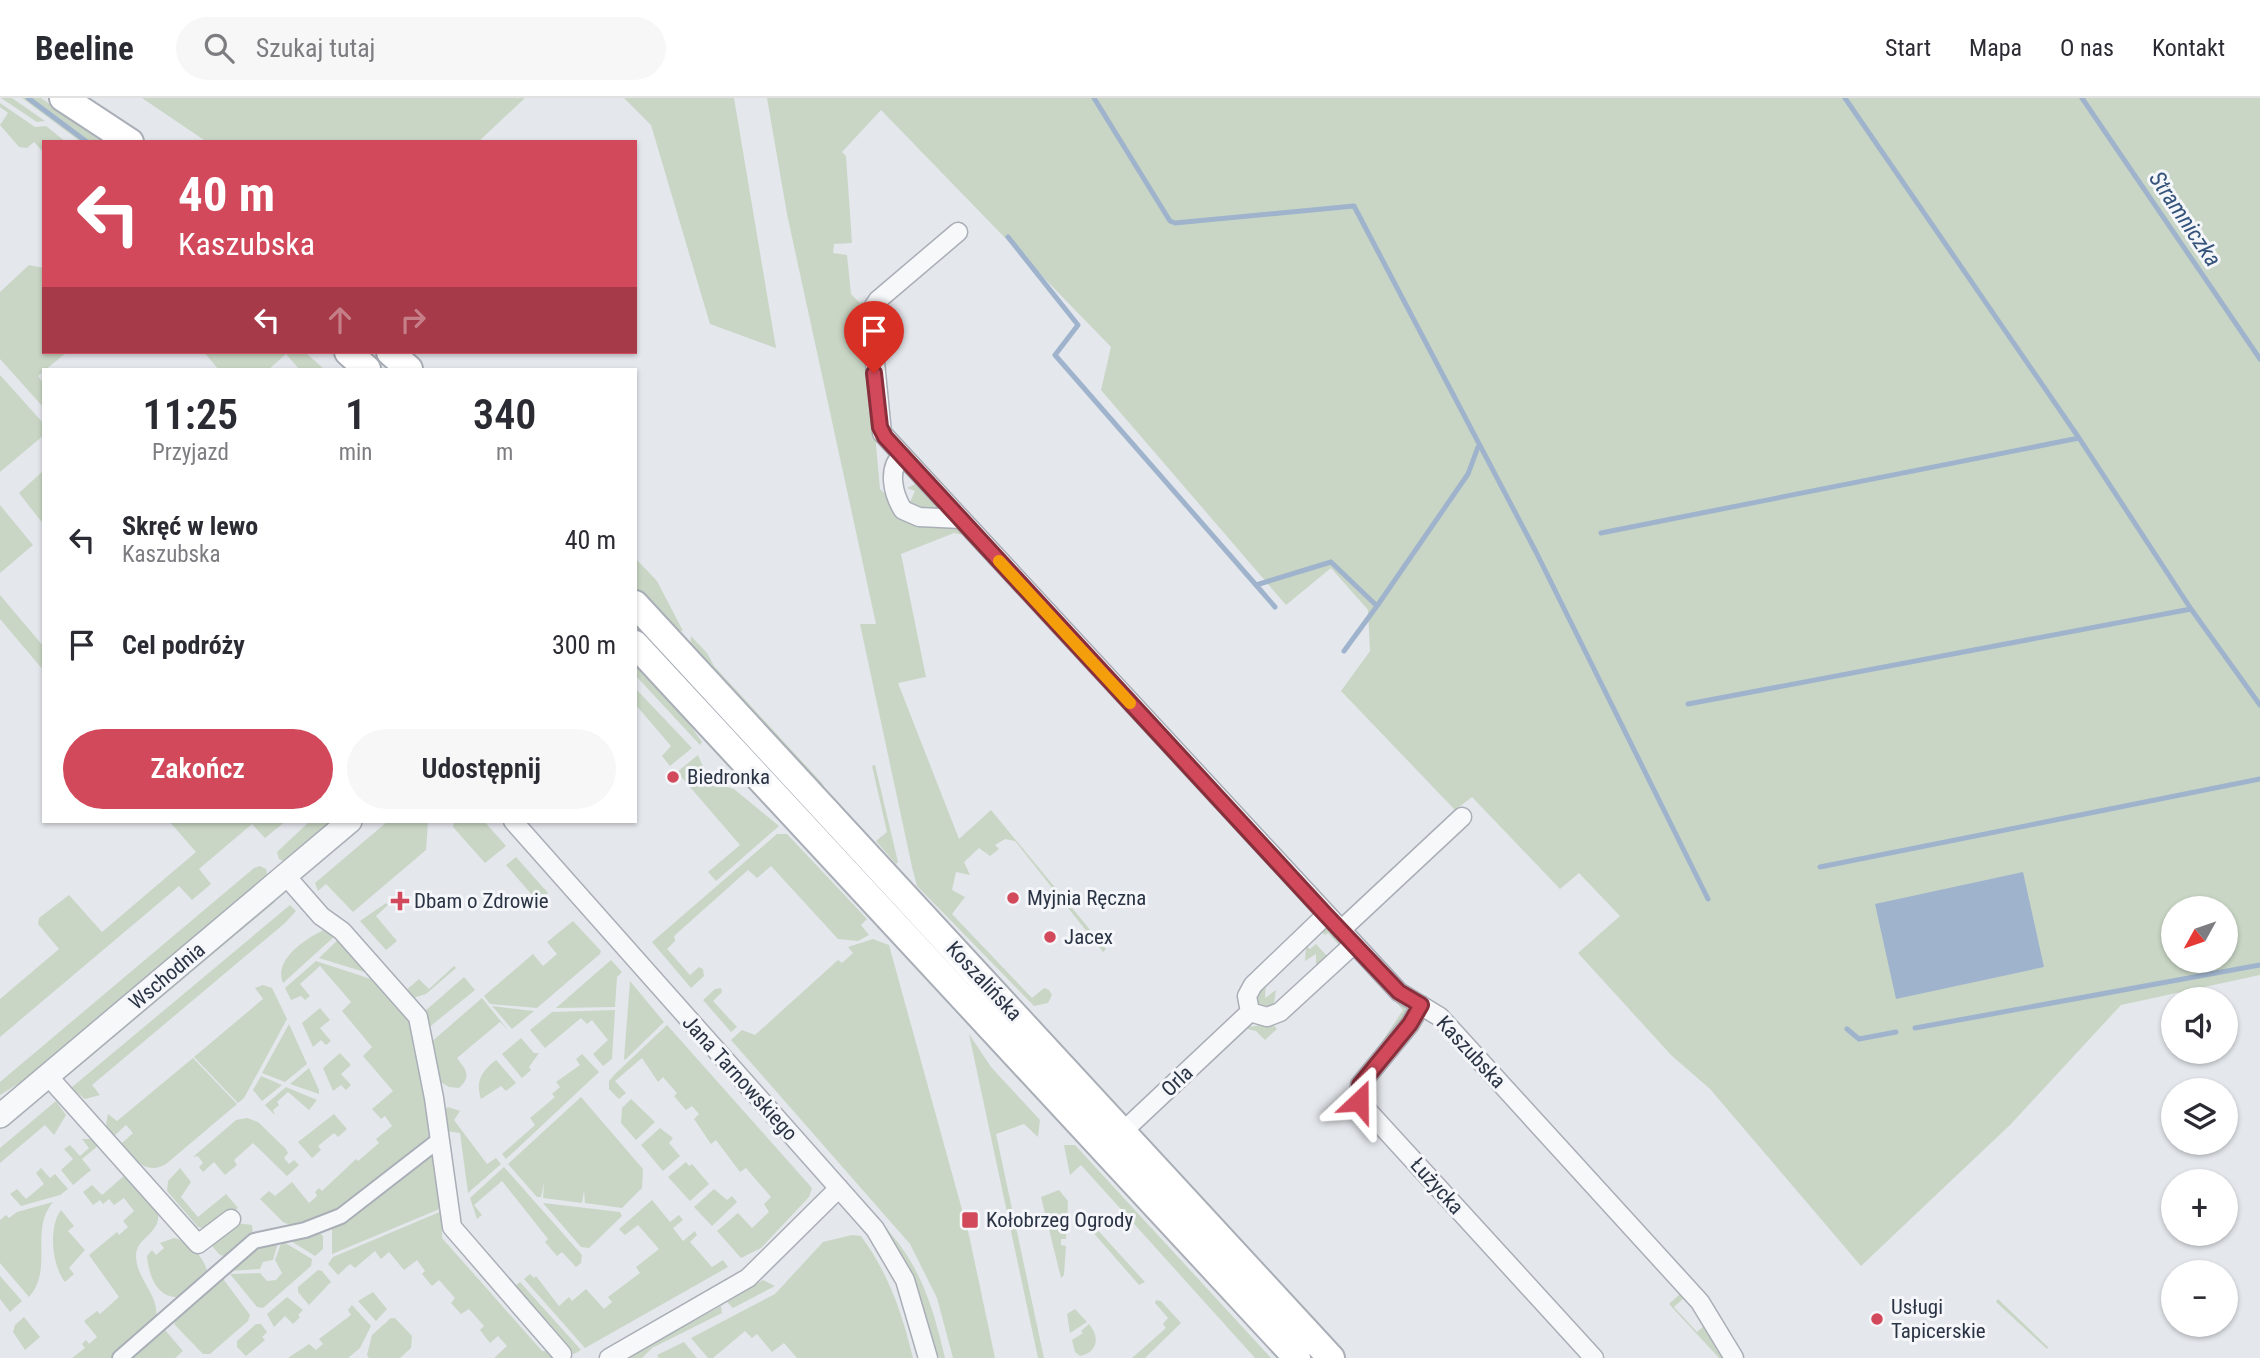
<!DOCTYPE html>
<html lang="pl">
<meta charset="utf-8">
<style>
:root{--surface:#fff;--page:#f7f7f7;--text:#2b2b33;--muted:#7c7c81;--line:#e1e1e2;--accent:#d1495b}
body{margin:0;font-family:"Roboto Condensed",sans-serif;background:var(--page);color:var(--text);height:100vh;display:flex;flex-direction:column;font-size:26px;white-space:nowrap}
*{box-sizing:border-box;margin:0}
p{font-size:23px;color:var(--muted)}
.icon{flex:none;width:38px;height:38px;fill:none;stroke:currentColor;stroke-width:2;stroke-linecap:round;stroke-linejoin:round}
.map{position:relative;flex:1;overflow:hidden}
.panel{position:absolute;left:42px;top:270px;width:595px;height:455px;display:flex;flex-direction:column;background:var(--surface);border-radius:0px;box-shadow:0 2px 5px #0004}
.panel>*{flex:none}
.banner{position:absolute;left:42px;top:42px;width:595px;height:214px;border-radius:0px;box-shadow:0 2px 5px #0004;background:#d1495b;color:#fff;overflow:hidden}
.needle{width:46px;rotate:230deg}
.buttons{position:absolute;left:2161px;top:798px;display:grid;gap:14px}
.buttons a{display:grid;place-items:center;width:77px;height:77px;border-radius:50%;background:var(--surface);box-shadow:0 2px 5px #0004;font-size:35px}
.pin{position:absolute;display:grid;place-items:center;width:60px;height:60px;color:#fff;margin:-72px -30px;border-radius:50% 50% 50% 0;rotate:-45deg;box-shadow:0 0 7px #0007}
.pin .icon{rotate:45deg}
.me{position:absolute;width:77px;margin:-38px;rotate:23deg;stroke-linejoin:round;filter:drop-shadow(0 0 5px #0008)}
.turn{display:flex;align-items:center;gap:24px;height:147px;padding:0 21px;font-size:32px}
.turn .icon{width:91px;height:91px;stroke-width:2.5}
.turn b{display:block;font-size:49px;line-height:60px}
.lanes{display:flex;align-items:center;height:66px;padding:0 21px;background:#0003;justify-content:center;gap:35px;direction:ltr}
.lanes .off{opacity:.35}
.eta{display:flex;justify-content:space-evenly;align-items:center;height:119px;text-align:center}
.eta b{font-size:42px;font-weight:600;line-height:49px}
.primary-button{display:flex;gap:14px;margin-top:auto;padding:14px 21px}
.primary-button a{flex:1;height:80px;border-radius:42px;background:var(--accent);color:#fff;font-size:28px;font-weight:600;line-height:80px;text-align:center}
.primary-button a+a{background:var(--page);color:var(--text)}
ul{padding:0;list-style:none}
li{display:flex;align-items:center;gap:21px;height:105px;padding:0 21px}
li div{flex:1}
li b{display:block;font-size:26px}
li em{font-style:normal}
header{display:flex;align-items:center;gap:42px;box-sizing:border-box;height:98px;padding:0 35px;background:var(--surface);border-bottom:2px solid var(--line)}
header strong{font-size:33px}
nav{display:flex;gap:38px;margin-inline-start:auto;font-size:24px}
.search{width:490px;height:63px;background:var(--page);display:flex;align-items:center;gap:18px;box-sizing:border-box;padding:0 24px;border-radius:38px;color:var(--muted);font-size:26px}
.map>svg:first-child{display:block}
.green{fill:#c9d6c5;fill-rule:evenodd}
.water{fill:#9fb4cc}
.lines{fill:none;stroke-linecap:round;stroke-linejoin:round}
.stream{stroke:#9fb4cc;stroke-width:5}
.pedestrian-casing{stroke:#a9aeb7;stroke-width:18}
.minor-casing{stroke:#a9aeb7;stroke-width:21}
.tertiary-casing{stroke:#a9aeb7;stroke-width:26}
.secondary-casing{stroke:#a9aeb7;stroke-width:30}
.pedestrian{stroke:#f7f8fa;stroke-width:14}
.minor{stroke:#f7f8fa;stroke-width:18}
.tertiary{stroke:#f7f8fa;stroke-width:23}
.secondary{stroke:#fff;stroke-width:26}
.route-casing{stroke:#882f3b;stroke-width:18}
.route{stroke:#d1495b;stroke-width:12}
.slow{stroke:#f59e0b;stroke-width:12}
.poi-dot{fill:#d1495b;stroke:#f4f6f9;stroke-width:2.5}
.labels{text-anchor:middle;dominant-baseline:central;stroke-width:6;stroke-linejoin:round;paint-order:stroke}
.poi-label{font-size:21px;fill:#2b3445;stroke:#f4f6f9;text-anchor:start}
.street-label{font-size:21px;fill:#2b3445;stroke:#f4f6f9}
.water-label{font-size:23px;font-style:italic;fill:#34527a;stroke:#f4f6f9}
</style>
<header>
<strong>Beeline</strong>
<div class="search"><svg class="icon" aria-label="search" viewBox="0 0 24 24"><circle cx="10" cy="10" r="6"/><path d="M15 15l6 6"/></svg>Szukaj tutaj</div>
<nav><a>Start</a><a>Mapa</a><a>O nas</a><a>Kontakt</a></nav>
</header>
<div class="map">
<svg width="2260" height="1260" viewBox="0 0 2260 1260">
<rect width="100%" height="100%" fill="#e4e7ec"/>
<!-- green -->
<path class="green" d="M1,0H12L45,23L37,24Z
M22,0H41L102,44H81Z
M142,0H525L478,44H207Z
M624,0H734L776,250L710,226L651,27Z
M767,0H2260V877L2121,907L2011,1026L1861,1168L1710,991L1671,957L1578,855L1620,818L1579,775L1560,791L1472,699L1455,712L1341,593L1370,553L1368,512L1331,470L1286,507L1101,292L1111,249L881,12L842,54L846,58L852,145L834,146L833,155L847,157L851,196L860,205L863,203L880,391L892,403L963,433L981,452L964,437L954,435L901,456L926,579L898,585L959,741L991,712L1106,851L1103,854L1015,743L1005,741L995,747L999,751L990,758L979,750L964,764L970,777L956,774L952,792L965,799L952,816L1032,900L1044,890L1049,892L1052,897L1048,905L1034,908L917,788L912,769L860,526H876L787,116ZM2174,810H2226V863H2174Z
M0,5L35,29L46,28L66,44H44V55L34,44L27,50L19,49L0,27L8,15L0,9Z
M29,167L44,170V254H67L38,278L44,286V310L0,261V194Z
M204,254H305L324,271H299L286,256L269,271H218Z
M0,277L44,326V337L0,374Z
M44,372V427L19,395Z
M917,385L943,411L918,414L905,403L910,404L915,393L907,390Z
M0,407L33,447L0,475Z
M635,460L657,483L683,533H672L635,493Z
M0,497L44,549V573L0,521Z
M691,538L707,555L714,568L822,685L834,707L690,552Z
M635,562L674,604L702,644L700,647L635,577Z
M635,590L692,650L670,668L662,658L671,648L635,606Z
M698,657L706,676L715,685L734,691L779,728L716,783L708,774L740,747L677,674Z
M875,667L898,764L896,766L876,743L887,734L872,668Z
M169,723H286L265,740L252,726L199,771L211,786L192,802L179,788L0,939V901L59,851L38,826L39,820L69,797L102,834L196,754Z
M310,723H336L285,764L279,761L277,754Z
M388,723H428L426,752L353,814L326,786L318,793L315,785Z
M454,723H484L506,748L485,765L453,729Z
M777,736H787L867,821L861,827L869,837L858,843L838,841L771,768L757,780L748,772L674,838L675,843L667,851L690,877L699,869L703,871L704,878L691,890L652,844Z
M516,759L548,795L538,804L506,767Z
M260,768L266,771L268,780L45,969L0,997V984L254,770Z
M271,804H275L69,977L72,970Z
M386,805L388,807L376,818L397,843L386,852L360,823Z
M290,807L296,813L285,825L92,987L100,997L85,1001L71,990Z
M573,823L601,853L600,856L537,910L490,906L484,898L533,856L543,868L557,856L547,844Z
M1325,831L1334,833L1342,845L1316,873V856L1305,863L1306,848L1310,851L1316,846L1327,858L1339,847L1328,835L1325,837L1320,832Z
M324,832L336,837L283,885C273,862 306,840 324,832Z
M340,840L371,876L319,860Z
M873,841L889,847L969,1137L995,1260H953L937,1200L910,1146L731,942L742,932L755,937L838,862L842,865L853,855L848,849Z
M1355,856L1404,906L1408,916L1406,924L1342,1003L1403,912L1355,859L1328,883L1326,880Z
M611,862L622,874L617,879L615,909L556,910Z
M316,863L377,883L412,923L432,1038L339,1115L295,1129L283,1124L260,1101L269,1093L275,1098L292,1084L309,1105L317,1098L315,1094L319,1090L322,1093L356,1061L358,1063L379,1045L376,1041L392,1028L385,1018L381,1021L372,1011L393,993L363,958L372,949L342,913L351,904L320,868L300,886L310,898L305,902L301,898L291,902L285,890Z
M454,868L456,870L426,896L413,900L404,894L419,881L429,891Z
M464,879L475,892L427,931L424,914Z
M630,883L664,924L625,962L624,961Z
M1266,883L1265,900L1276,892L1273,912L1257,906L1255,895Z
M263,887L272,890L287,921L244,1000L238,1005L194,959L263,901L255,890Z
M721,890L722,894L713,903L737,929L731,934L703,902L715,891Z
M482,900L508,932L500,924L457,960C466,972 472,978 459,990L449,989L437,982L429,946Z
M492,908L534,913L512,931Z
M320,910L330,922L320,930L331,943L326,947L321,942L313,949L302,925Z
M615,912L612,961L603,968L593,956L608,942L592,922L587,926L581,920L545,950L530,932L552,914Z
M696,915L827,1062L828,1065L696,917Z
M1272,925L1277,931L1265,942L1256,933L1243,930Z
M289,926L307,966L285,984L262,975Z
M667,927L812,1090L809,1099L761,1150L741,1160L717,1133L738,1115L752,1130L769,1114L764,1106L771,1099L746,1070L740,1074L716,1042L711,1046L694,1021L699,1016L692,1008L686,1012L674,998L677,995L663,979L658,984L642,960L615,983L626,995L619,1001L609,991V983L615,976Z
M969,936L991,969L1040,1022L1038,1039L1024,1026L996,1036L1044,1260H1038Z
M521,940L534,955H539L529,969L531,972L522,980L502,956Z
M340,955L351,967L341,976L351,987L346,992L341,987L333,993L323,970Z
M582,956L599,974L506,1061L502,1056L535,1027L530,1020L555,999L552,996L560,989L556,984L580,967L576,961Z
M193,960L237,1006L166,1066C145,1078 134,1060 121,1046L133,1035L126,1027L114,1038L106,1027L108,1016L117,1023Z
M496,962L516,985L506,993L501,988L481,1001C475,983 482,973 496,962Z
M309,970L319,992V996L290,986Z
M261,978L282,987L262,1003L253,992Z
M286,989L317,1002L309,1012L288,994L277,1004L279,1007L273,1012L275,1017L265,1007Z
M581,999L643,1071L642,1090L622,1110L585,1105L584,1092L582,1105L543,1100L544,1085L541,1099H537L508,1066Z
M631,1001L655,1024L636,1042L621,1025L622,1010Z
M56,1003L66,1017L54,1037L45,1027L0,1065V1050Z
M448,1009L460,1013L454,1022L487,1066L496,1060L501,1066L468,1095L460,1035L446,1033L444,1012Z
M334,1016L347,1031L338,1039L334,1035L318,1048L321,1052L312,1060L298,1044Z
M247,1020L258,1024L286,1051L288,1055L284,1060L289,1066L294,1062L299,1067L287,1078L253,1045L234,1062L237,1067L225,1077L214,1064L203,1074L199,1069L203,1065L198,1058L193,1059L236,1022Z
M660,1030L673,1040L669,1045L680,1058L663,1073L641,1047Z
M1142,1034L1232,1132L1227,1133Z
M82,1041H91L99,1047L82,1061L91,1072L73,1087L61,1072L73,1061L64,1051L70,1047L80,1058L89,1050Z
M1064,1047H1075L1271,1260H1255L1081,1067L1070,1077Z
M435,1052L442,1110L332,1156V1127Z
M686,1064L689,1068L692,1066L709,1086L690,1103L668,1079Z
M504,1069L582,1157L581,1165L576,1169L562,1154L557,1158L545,1144L548,1141L502,1083L474,1107L482,1117L477,1121L470,1100Z
M41,1070L50,1080L55,1076L68,1091L60,1097L21,1108L10,1096L17,1091L26,1101L44,1086L36,1075Z
M180,1070L191,1084L181,1099L198,1119L226,1096L238,1110C226,1119 213,1134 198,1129L167,1093L168,1083Z
M125,1077L157,1111C164,1136 136,1138 136,1158C136,1181 160,1197 156,1221L113,1260H72L85,1250L82,1246L86,1242L89,1246L97,1239L84,1223L97,1213L100,1216L119,1199L89,1157L117,1134L119,1137L128,1129L123,1123L134,1113L124,1100L114,1107L109,1101L103,1106L100,1102L93,1107L83,1094L92,1087L102,1097Z
M714,1091L727,1102L732,1098L737,1104L712,1128L694,1109Z
M1059,1092L1068,1103L1066,1141H1061V1147L1066,1148L1064,1177L1061,1180L1041,1099Z
M652,1102L670,1124L679,1117L683,1122L673,1130L683,1143L695,1133L697,1137L690,1144L712,1169L723,1162L728,1169L585,1250L524,1181L530,1176L534,1180L536,1178L559,1208L569,1199L572,1203L586,1191L604,1211L612,1204L608,1199L640,1175L636,1169L659,1151L638,1127L625,1137L619,1131Z
M53,1104C29,1132 54,1171 29,1199L0,1165V1122L6,1117L9,1120L17,1114Z
M543,1105L620,1114L622,1118L589,1150L581,1149Z
M61,1112L74,1128L68,1133L85,1152L69,1170L74,1176L65,1184C52,1168 48,1129 61,1112Z
M870,1112C878,1117 885,1128 891,1136C923,1173 934,1214 945,1260H940L935,1254C922,1200 904,1156 870,1112Z
M442,1113V1140L542,1253L553,1254L557,1260H494L507,1248L498,1238L490,1245L480,1232L484,1228L469,1211L461,1216L451,1205L455,1200L439,1182L432,1188L422,1176L425,1173L417,1162L404,1172L389,1154L381,1161L375,1153L355,1170L350,1166L338,1177L328,1166L333,1159Z
M236,1125L252,1127L253,1137L229,1159L220,1157L211,1147Z
M1094,1128L1095,1129L1145,1184L1139,1187L1091,1132Z
M316,1132L323,1138V1151L315,1158L291,1143V1139Z
M852,1137L861,1138C889,1176 902,1215 913,1260H797L784,1245L772,1254L757,1236L752,1240L745,1233L713,1260H708L691,1240L775,1196L823,1144Z
M174,1140C187,1142 205,1160 207,1173L180,1199C157,1201 149,1178 147,1158L152,1152L156,1157L164,1150L160,1145Z
M279,1141L273,1162L263,1164L260,1171L230,1173V1170L258,1146Z
M282,1143L312,1161L311,1168L263,1210L257,1209L230,1176L260,1175L267,1183L276,1182L282,1175L275,1162Z
M318,1172L322,1173L331,1184L309,1207L298,1194V1189Z
M0,1178L22,1203L10,1214L0,1201Z
M221,1178L250,1217L248,1223L210,1256H203L175,1227L173,1220Z
M763,1182L775,1188L733,1210L727,1204Z
M520,1184L581,1252L574,1256L570,1254L513,1190Z
M373,1194L387,1211L376,1223L358,1203Z
M1681,1195L1685,1199L1674,1209L1697,1234L1706,1226L1724,1260H1719L1669,1206Z
M287,1199L303,1212L298,1217L300,1219L293,1226L285,1218L274,1229L267,1216Z
M1998,1201L2048,1249L2047,1251L1996,1204Z
M1156,1202L1161,1203L1181,1225L1145,1260H1132L1166,1230L1163,1226L1168,1220L1155,1205Z
M352,1207L371,1228L360,1250L348,1260H288L309,1246L316,1252L323,1246L319,1241L351,1217L348,1212Z
M721,1208L722,1215L652,1250L642,1260H627Z
M1075,1211L1087,1224L1070,1235L1067,1216Z
M24,1219L40,1239L25,1252L13,1234L15,1227Z
M391,1220H395L412,1238L411,1250L400,1260H369L367,1257L372,1237Z
M256,1226H261L267,1234L262,1239L265,1242L246,1258L237,1249V1243Z
M1089,1226C1100,1239 1098,1254 1080,1258L1075,1254L1072,1242L1083,1235L1081,1233Z
M160,1231L165,1232L183,1253L175,1260H126Z
M684,1244L697,1260H659L657,1257Z"/>
<!-- water -->
<path class="water" d="M2023,774L2044,869L1896,901L1875,806Z"/>
<g class="lines">
<!-- stream -->
<path class="stream" d="M28,0L87,44
M1094,0L1170,123L1175,125L1354,108L1536,454L1708,801
M1845,0L2079,340L2191,511L2260,607
M2082,0L2260,261
M1008,139L1078,227L1055,257L1256,487L1331,464L1377,508L1468,376L1478,349
M1601,435L2079,340
M1256,487L1275,509
M1344,553L1377,508
M1688,606L2191,511
M1820,769L2260,681
M1915,930L2260,867
M1847,931L1859,941L1896,934"/>
<!-- pedestrian casing -->
<g class="pedestrian-casing">
<path id="pedestrian" d="M120,1260L254,1143L305,1132L341,1118L439,1042"/>
</g>
<!-- minor casing -->
<g class="minor-casing">
<path id="minor" d="M958,134L878,202L870,214L882,335L1399,894L1440,919L1700,1204L1734,1260
M902,357C887,371 893,396 903,412L919,419L961,421
M513,723L875,1131L905,1182L928,1260
M286,778L321,818L342,833L418,919L434,1000L452,1129L562,1256
M1326,817L1253,887L1247,898L1250,914L1267,919L1280,914L1354,846
M1341,832L1462,719
M1421,907L1410,926L1360,987L1359,1003L1594,1260
M48,978L198,1146L231,1121
M1116,1040L1250,914
M609,1260L748,1180L839,1090"/>
</g>
<!-- tertiary casing -->
<g class="tertiary-casing">
<path id="tertiary" d="M0,1018L350,723"/>
</g>
<!-- secondary casing -->
<g class="secondary-casing">
<path id="secondary" d="M63,0L130,44
M348,254L367,271
M390,254L409,271
M635,506L1331,1260
M635,546L1297,1260"/>
</g>
<!-- pedestrian -->
<use href="#pedestrian" class="pedestrian"/>
<!-- minor -->
<use href="#minor" class="minor"/>
<!-- tertiary -->
<use href="#tertiary" class="tertiary"/>
<!-- secondary -->
<use href="#secondary" class="secondary"/>
</g>
<g class="lines">
<!-- route casing -->
<g class="route-casing">
<path id="route" d="M874,275L880,329L885,339L1326,817L1399,894L1421,907L1410,926L1360,987L1359,1003"/>
</g>
<!-- route -->
<use href="#route" class="route"/>
<!-- slow -->
<path class="slow" d="M999,463L1130,605"/>
</g>
<!-- markers -->
<g class="poi-dot">
<circle cx="673" cy="679" r="7"/>
<circle cx="1013" cy="800" r="7"/>
<path d="M396.5 792.5h7v7h7v7h-7v7h-7v-7h-7v-7h7z"/>
<circle cx="1050" cy="839" r="7"/>
<rect x="961" y="1113" width="18" height="18" rx="3.5"/>
<circle cx="1877" cy="1221" r="7"/>
</g>
<g class="labels">
<!-- poi labels -->
<g class="poi-label">
<text x="687" y="679">Biedronka</text>
<text x="1027" y="800">Myjnia Ręczna</text>
<text x="414" y="803">Dbam o Zdrowie</text>
<text x="1064" y="839">Jacex</text>
<text x="986" y="1122">Kołobrzeg Ogrody</text>
<text x="1891" y="1209">Usługi<tspan x="1891" dy="24">Tapicerskie</tspan></text>
</g>
<!-- street labels -->
<g class="street-label">
<text transform="translate(167 878) rotate(-40)">Wschodnia</text>
<text transform="translate(984 883) rotate(47)">Koszalińska</text>
<text transform="translate(1471 954) rotate(47)">Kaszubska</text>
<text transform="translate(740 980) rotate(48)">Jana Tarnowskiego</text>
<text transform="translate(1177 983) rotate(-43)">Orla</text>
<text transform="translate(1437 1088) rotate(48)">Łużycka</text>
</g>
<!-- water labels -->
<g class="water-label">
<text transform="translate(2185 121) rotate(56)">Stramniczka</text>
</g>
</g>
</svg>
<div class="buttons">
<a><svg class="needle" viewBox="-14 -14 28 28"><path d="M0-13l5 13h-10z" fill="#e53935"/><path d="M0 13l5-13h-10z" fill="#7c7c81"/></svg></a>
<a><svg class="icon" aria-label="sound" viewBox="0 0 24 24"><path d="M4 9h4l5-4v14l-5-4H4zM17 9q2 3 0 6"/></svg></a>
<a><svg class="icon" aria-label="layers" viewBox="0 0 24 24"><path d="M12 4l9 5-9 5-9-5zM3 14l9 5 9-5"/></svg></a>
<a>+</a>
<a>−</a>
</div>
<div class="pin" style="left:874px;top:275px;background:#d93025"><svg class="icon" aria-label="arrive" viewBox="0 0 24 24"><path d="M6 21V4h12l-3 4 3 4H6"/></svg></div>
<svg class="me" style="left:1359px;top:1003px" viewBox="-20 -20 40 40"><path d="M0-17L14 15 0 8-14 15z" fill="#d1495b" stroke="#fff" stroke-width="4"/></svg>
<div class="banner">
<div class="turn"><svg class="icon" aria-label="left" viewBox="0 0 24 24"><path d="M17 20v-9H6M10 6l-5 5 5 5"/></svg><div><b>40 m</b>Kaszubska</div></div>
<div class="lanes"><svg class="icon" aria-label="left" viewBox="0 0 24 24"><path d="M17 20v-9H6M10 6l-5 5 5 5"/></svg><svg class="icon off" aria-label="ahead" viewBox="0 0 24 24"><path d="M12 20V5M6 11l6-6 6 6"/></svg><svg class="icon off" aria-label="right" viewBox="0 0 24 24"><path d="M7 20v-9h11M14 6l5 5-5 5"/></svg></div>
</div>
<section class="panel">
<div class="eta">
<div><b>11:25</b><p>Przyjazd</p></div>
<div><b>1</b><p>min</p></div>
<div><b>340</b><p>m</p></div>
</div>
<ul>
<li><svg class="icon" aria-label="left" viewBox="0 0 24 24"><path d="M17 20v-9H6M10 6l-5 5 5 5"/></svg><div><b>Skręć w lewo</b><p>Kaszubska</p></div><em>40 m</em></li>
<li><svg class="icon" aria-label="arrive" viewBox="0 0 24 24"><path d="M6 21V4h12l-3 4 3 4H6"/></svg><div><b>Cel podróży</b></div><em>300 m</em></li>
</ul>
<div class="primary-button"><a>Zakończ</a><a>Udostępnij</a></div>
</section>
</div>
